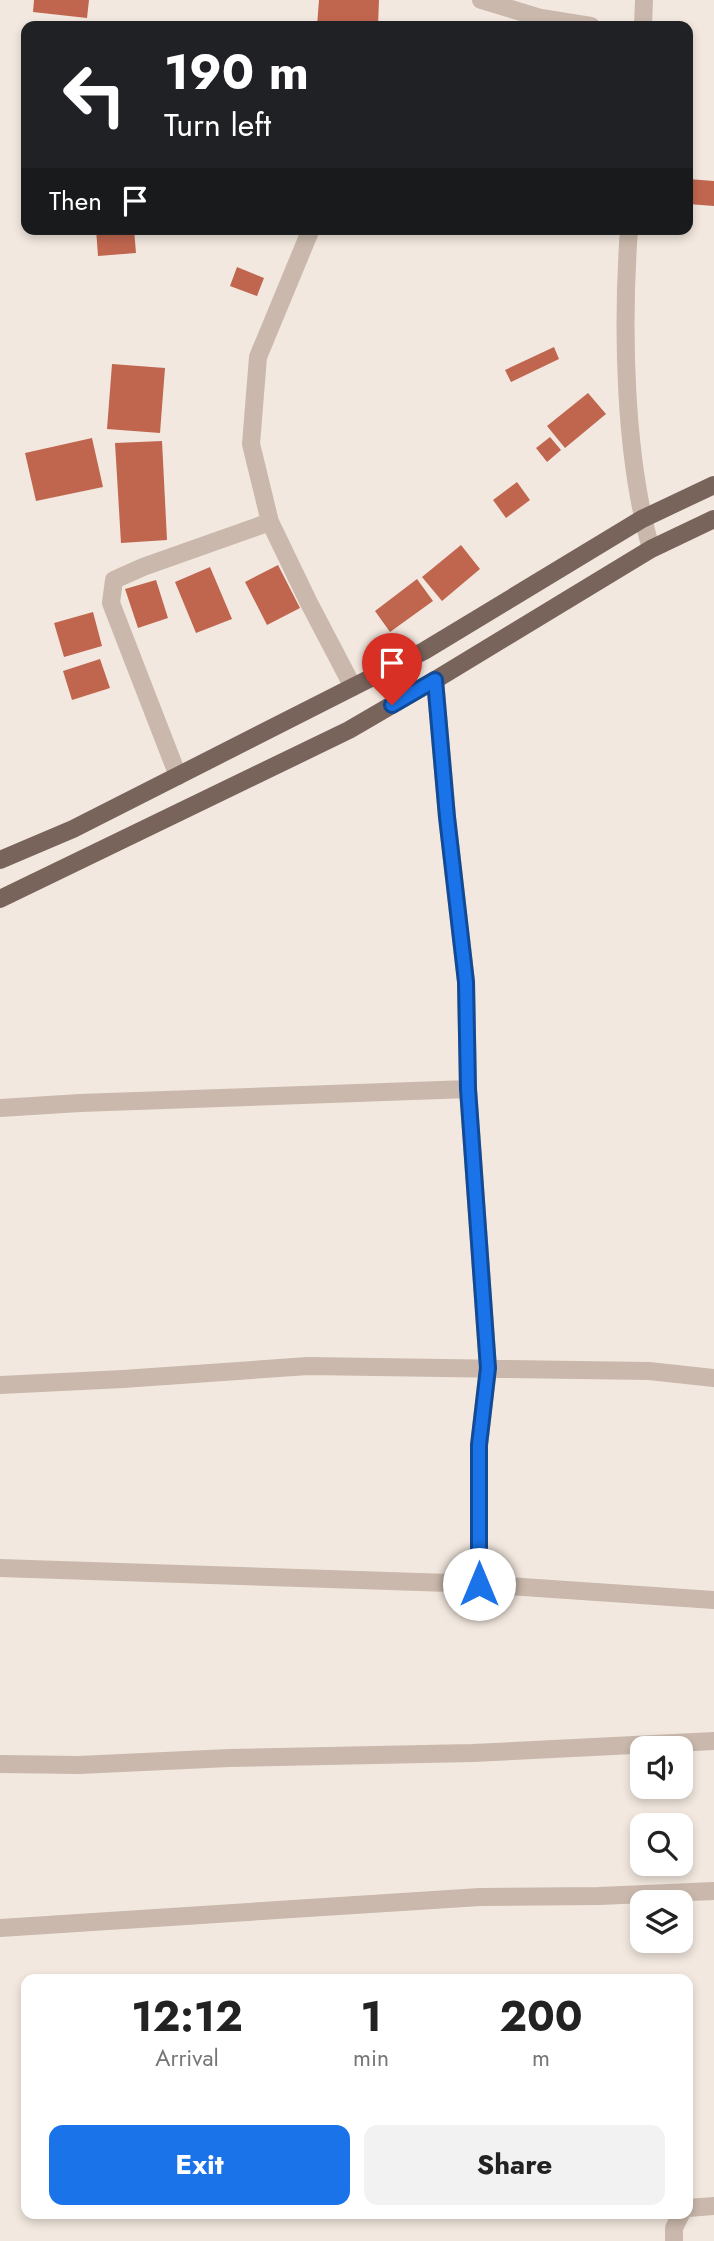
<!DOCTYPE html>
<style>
:root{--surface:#fff;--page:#f2f2f2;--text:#222;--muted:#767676;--accent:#1a73e8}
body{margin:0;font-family:Jost,sans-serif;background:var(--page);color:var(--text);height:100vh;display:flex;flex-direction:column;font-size:26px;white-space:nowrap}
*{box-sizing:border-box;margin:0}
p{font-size:23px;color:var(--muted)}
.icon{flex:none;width:38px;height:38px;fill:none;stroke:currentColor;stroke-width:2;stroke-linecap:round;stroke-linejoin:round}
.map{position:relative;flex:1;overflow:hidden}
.drawer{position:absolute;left:21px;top:1974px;width:672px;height:245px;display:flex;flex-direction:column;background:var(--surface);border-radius:14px;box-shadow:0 4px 10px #0003}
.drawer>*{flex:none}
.top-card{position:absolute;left:21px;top:21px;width:672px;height:214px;border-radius:14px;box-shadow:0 4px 10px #0003;background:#202124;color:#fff;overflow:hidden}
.tools{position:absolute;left:630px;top:1736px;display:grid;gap:14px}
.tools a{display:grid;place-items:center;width:63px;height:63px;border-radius:14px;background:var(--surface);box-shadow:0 4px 10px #0003;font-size:35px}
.pin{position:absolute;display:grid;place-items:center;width:60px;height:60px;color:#fff;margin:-72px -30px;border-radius:50% 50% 50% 0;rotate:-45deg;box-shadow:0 0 7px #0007}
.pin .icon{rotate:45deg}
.me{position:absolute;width:77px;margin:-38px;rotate:0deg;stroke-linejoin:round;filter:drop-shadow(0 0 5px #0008)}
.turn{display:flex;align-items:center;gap:24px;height:147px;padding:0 28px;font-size:32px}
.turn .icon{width:91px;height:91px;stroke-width:2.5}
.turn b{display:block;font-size:49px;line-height:60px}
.then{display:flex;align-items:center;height:66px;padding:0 28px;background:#0003;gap:14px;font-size:26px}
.eta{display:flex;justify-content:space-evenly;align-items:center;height:119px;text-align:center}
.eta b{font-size:42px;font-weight:700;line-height:49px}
.button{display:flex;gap:14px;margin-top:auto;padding:14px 28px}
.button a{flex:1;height:80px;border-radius:14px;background:var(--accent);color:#fff;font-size:28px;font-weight:700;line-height:80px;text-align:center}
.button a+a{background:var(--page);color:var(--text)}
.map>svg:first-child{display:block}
.building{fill:#c0664f}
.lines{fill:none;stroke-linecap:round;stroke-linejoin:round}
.minor{stroke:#c9b8ab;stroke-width:18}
.major{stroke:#79645c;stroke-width:18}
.route-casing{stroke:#114b97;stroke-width:18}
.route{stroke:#1a73e8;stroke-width:12}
</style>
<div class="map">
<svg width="714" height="2241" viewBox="0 0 714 2241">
<rect width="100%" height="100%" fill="#f2e8df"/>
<!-- building -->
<path class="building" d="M34,0H89L87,18L33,12Z
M319,0H379L378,26H317Z
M688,179L714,181V206L688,204Z
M96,229H134L136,253L98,256Z
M237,267L264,278L257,296L230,286Z
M554,347L559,359L511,382L505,370Z
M112,364L165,368L160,433L107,429Z
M588,393L606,414L565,448L547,426Z
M550,437L561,450L547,462L536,448Z
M92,438L103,487L36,501L25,453Z
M162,441L167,540L121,543L115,443Z
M517,482L530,500L506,518L493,500Z
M461,545L480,569L442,601L422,577Z
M278,565L300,608L267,625L245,582Z
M210,567L232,619L196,633L175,582Z
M417,579L433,601L390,632L375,611Z
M156,580L168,618L138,628L125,589Z
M93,612L102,646L64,657L54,623Z
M100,659L110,688L72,700L63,671Z"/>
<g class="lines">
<!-- minor -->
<path class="minor" d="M481,0L541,18L591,26
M643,26L644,0
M311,229L258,357L251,444L270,522L309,603L353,687
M629,229C622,327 624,455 651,549
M435,680L447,817L466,982L468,1089L488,1368L479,1445V1584
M178,776L111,603L114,580L143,567L270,522
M0,1108L80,1103L468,1089
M0,1385L123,1379L308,1366L649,1371L714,1378
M0,1568L479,1584L714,1600
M0,1764L79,1765L229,1758L473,1753L714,1741
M0,1928L480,1897L599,1896L714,1891
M688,2208L714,2206
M674,2241V2228L681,2214"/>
<!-- major -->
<path class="major" d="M0,860L73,829L424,651L642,519L714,485
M0,899L349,730L440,677L651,549L714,519"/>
</g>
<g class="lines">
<!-- route casing -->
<g class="route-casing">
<path id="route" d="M392,705L435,680L447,817L466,982L468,1089L488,1368L479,1445V1584"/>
</g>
<!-- route -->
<use href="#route" class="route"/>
</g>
</svg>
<div class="tools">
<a><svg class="icon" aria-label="sound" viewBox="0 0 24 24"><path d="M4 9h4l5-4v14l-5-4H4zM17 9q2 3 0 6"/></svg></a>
<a><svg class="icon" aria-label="search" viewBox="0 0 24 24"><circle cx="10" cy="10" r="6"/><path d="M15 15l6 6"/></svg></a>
<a><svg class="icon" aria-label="layers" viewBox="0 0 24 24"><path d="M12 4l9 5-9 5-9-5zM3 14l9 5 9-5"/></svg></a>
</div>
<div class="pin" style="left:392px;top:705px;background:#d93025"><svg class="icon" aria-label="arrive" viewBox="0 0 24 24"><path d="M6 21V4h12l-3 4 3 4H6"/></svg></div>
<svg class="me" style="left:479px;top:1584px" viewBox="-20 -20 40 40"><circle r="19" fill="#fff"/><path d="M0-13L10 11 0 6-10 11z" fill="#1a73e8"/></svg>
<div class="top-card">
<div class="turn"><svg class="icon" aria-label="left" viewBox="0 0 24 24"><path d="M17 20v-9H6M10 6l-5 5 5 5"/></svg><div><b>190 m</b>Turn left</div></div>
<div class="then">Then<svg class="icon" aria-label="arrive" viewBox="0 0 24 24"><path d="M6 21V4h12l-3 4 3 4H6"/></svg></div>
</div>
<section class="drawer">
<div class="eta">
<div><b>12:12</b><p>Arrival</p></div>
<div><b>1</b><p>min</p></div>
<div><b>200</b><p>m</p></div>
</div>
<div class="button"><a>Exit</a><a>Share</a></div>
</section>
</div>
